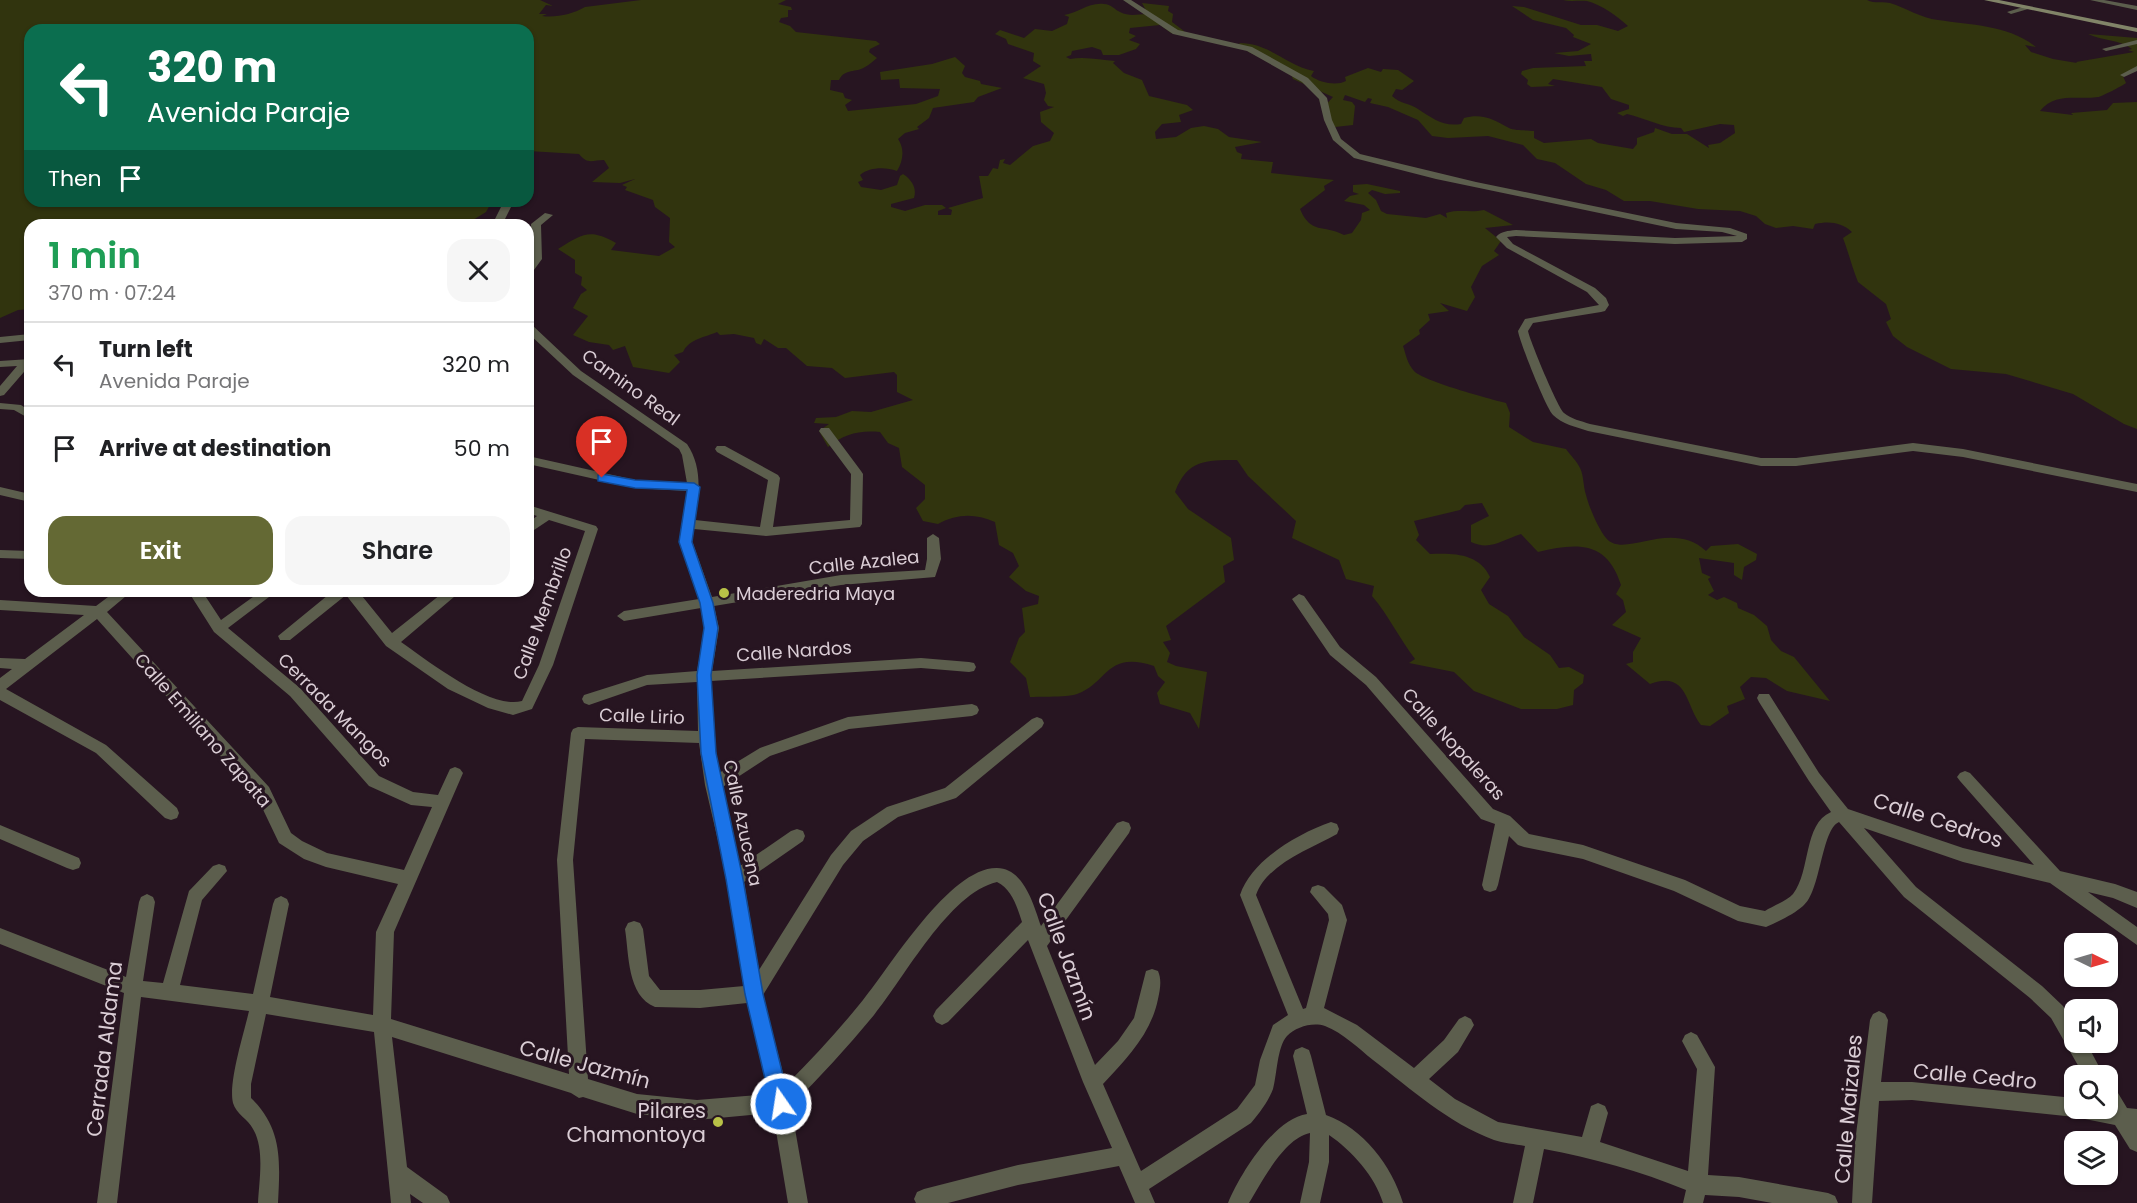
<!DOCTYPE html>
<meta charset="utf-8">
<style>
:root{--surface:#fff;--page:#f6f6f6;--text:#202124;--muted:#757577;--line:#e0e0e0;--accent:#646934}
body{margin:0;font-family:Poppins,sans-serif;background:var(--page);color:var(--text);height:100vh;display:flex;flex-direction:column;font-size:22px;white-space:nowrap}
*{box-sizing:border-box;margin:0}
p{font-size:20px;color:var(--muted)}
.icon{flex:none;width:33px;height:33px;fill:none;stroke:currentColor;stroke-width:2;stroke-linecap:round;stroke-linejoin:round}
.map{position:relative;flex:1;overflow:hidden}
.drawer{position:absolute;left:24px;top:219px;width:510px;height:378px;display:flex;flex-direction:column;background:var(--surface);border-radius:18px;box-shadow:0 2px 4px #0004}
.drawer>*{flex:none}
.hud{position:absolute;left:24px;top:24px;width:510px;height:183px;border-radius:18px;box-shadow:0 2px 4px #0004;background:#0b6e4f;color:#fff;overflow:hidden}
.needle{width:39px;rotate:95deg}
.fabs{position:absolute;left:2064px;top:933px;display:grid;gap:12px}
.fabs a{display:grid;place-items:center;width:54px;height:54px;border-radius:12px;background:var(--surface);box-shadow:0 2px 4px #0004;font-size:30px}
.pin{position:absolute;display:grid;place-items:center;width:51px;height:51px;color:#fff;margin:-62px -26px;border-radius:50% 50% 50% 0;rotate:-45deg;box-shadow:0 0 6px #0007}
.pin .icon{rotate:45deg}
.me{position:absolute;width:66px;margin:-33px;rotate:347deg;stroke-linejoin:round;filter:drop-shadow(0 0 4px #0008)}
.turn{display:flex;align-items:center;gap:21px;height:126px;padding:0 24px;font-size:27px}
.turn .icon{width:78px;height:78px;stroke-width:2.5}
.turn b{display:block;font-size:42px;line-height:51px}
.then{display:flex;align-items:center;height:57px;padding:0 24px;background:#0003;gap:12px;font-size:22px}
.round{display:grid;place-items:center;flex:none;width:63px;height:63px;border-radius:18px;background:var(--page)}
.overview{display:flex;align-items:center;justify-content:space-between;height:102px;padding:0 24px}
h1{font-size:36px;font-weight:600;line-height:45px;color:#1e9e55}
.primary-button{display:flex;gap:12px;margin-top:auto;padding:12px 24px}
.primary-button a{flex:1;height:69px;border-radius:18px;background:var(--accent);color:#fff;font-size:24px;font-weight:600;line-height:69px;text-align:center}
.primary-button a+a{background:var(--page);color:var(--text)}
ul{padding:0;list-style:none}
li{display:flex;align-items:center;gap:18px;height:84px;padding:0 24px;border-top:2px solid var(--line)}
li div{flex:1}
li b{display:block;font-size:22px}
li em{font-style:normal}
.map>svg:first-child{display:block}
.green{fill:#31340e}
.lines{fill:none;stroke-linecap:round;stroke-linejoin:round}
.street{fill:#5c5e4d;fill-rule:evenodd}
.secondary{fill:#818468;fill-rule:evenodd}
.route{fill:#1a73e8;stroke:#114b97;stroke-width:1.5}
.poi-dot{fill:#b8c147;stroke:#271521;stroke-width:2}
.labels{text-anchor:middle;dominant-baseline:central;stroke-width:6;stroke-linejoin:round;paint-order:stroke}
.street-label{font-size:18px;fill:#dacdd5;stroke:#271521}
.poi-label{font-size:18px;fill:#dacdd5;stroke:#271521;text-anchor:start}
.near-street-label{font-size:21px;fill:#dacdd5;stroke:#271521}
.near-poi-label{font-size:21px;fill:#dacdd5;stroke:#271521;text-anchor:end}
</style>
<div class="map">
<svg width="2137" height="1203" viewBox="0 0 2137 1203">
<rect width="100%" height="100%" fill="#271521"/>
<!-- green -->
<path class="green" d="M0,0H540L553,6L546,5L539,14H547L542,16C556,18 573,14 585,7L641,0H786L778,4L791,7L792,10H788V17L781,18L779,22L790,26L796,32L876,41L880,44L870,49L869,52L877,58C873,61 869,65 865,67C856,73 845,68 839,80H831L830,90L843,93L845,98L852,100L845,105L848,111L916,104L938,96L940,89L900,88L899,79L881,80L880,72L932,64L955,57L965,66L962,73L965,77L980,81L981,84L1002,88L978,97L974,102L933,108L929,118L917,127L919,129L905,133L898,139C905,149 903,161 897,171C885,167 870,167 860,175L863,180L858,182L861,187L881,190L897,185L900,176L903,174C912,180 917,188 914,198L891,204V207L905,211L925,205H942L946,208L938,211V215H951L952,210L948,208L983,198L979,176H988L993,168L998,169L1000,160L1005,159L1003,163L1010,165L1033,146L1050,141L1054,133L1041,122L1040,112L1054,107L1048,106L1044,100L1046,93L1044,84L1023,78L1041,66L1033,61L1034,53L1008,44L1006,39L995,34L1000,30L1024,38L1035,29L1052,31L1067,24L1069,17L1064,15C1078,13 1089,2 1104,4C1111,4 1115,10 1120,12C1130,17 1137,14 1148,14L1142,3L1169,6L1168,11L1173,14L1172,22L1184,31L1185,36L1171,33L1160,25L1130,28L1129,33L1136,36L1129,40L1140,44L1136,49L1119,55H1103L1101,50L1092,47L1072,51L1071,55L1066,57L1070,59C1085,56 1101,60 1115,61L1113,63L1124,73L1142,80L1149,96L1187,105L1193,110L1179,115L1181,122L1162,124L1155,132L1156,139L1176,137L1191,128L1204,126L1218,129L1229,137L1262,142L1235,147L1237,152L1242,154L1241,159L1273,162L1271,173L1334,180L1324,186L1325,190L1300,209C1311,235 1323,224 1344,235L1352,233L1361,220L1362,213L1370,210L1364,205L1344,201L1350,196L1359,194L1353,192V185L1367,184L1400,191V193L1385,194L1372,190L1368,193L1376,200L1381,211L1387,214L1426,218L1440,214L1447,218L1446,213C1459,209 1471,213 1484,210L1513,225L1485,228L1501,241L1494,251L1499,255L1482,266L1471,287L1475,297L1467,311L1440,303L1449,311L1428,314L1430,320L1419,330L1420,334L1403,346C1406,355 1407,363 1414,371C1423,381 1490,399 1506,403L1510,413L1509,427L1533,442L1566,449C1570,455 1577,461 1580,468C1584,476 1583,486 1586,495C1589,507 1598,528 1606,538C1624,560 1670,518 1706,551L1711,546L1738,544L1757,554L1756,560L1744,567L1742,580L1734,575V563L1699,558L1702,573L1711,577L1708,579L1714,591L1708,595L1717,600L1724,597L1737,603L1738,608L1754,615L1767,626L1771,640L1781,651L1794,657L1830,701L1787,691L1766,678L1751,677L1740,687L1745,699L1727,706L1729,713L1710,726L1701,725C1685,705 1688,670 1650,684L1626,664L1633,662V652L1641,638L1612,625L1626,612L1623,600L1616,594L1621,585C1607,540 1576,543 1538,552L1521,534C1502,540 1490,551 1471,542V525L1489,516L1482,503L1465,505L1460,510L1414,521L1419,535L1416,540L1430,554C1453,553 1479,553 1490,577L1481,590L1489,604L1508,616L1524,637L1550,655L1559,668L1569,667L1584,675L1583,683L1574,690L1573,705L1557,709H1521L1474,691L1454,672L1409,663L1415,659C1399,638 1389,616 1372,596L1374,586L1346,579L1339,560L1292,538L1296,521L1248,476L1237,460C1205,460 1187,460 1175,492L1188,509L1231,538L1234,560L1223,566L1225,582L1166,626L1171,640L1163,642L1170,653L1167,662L1176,666L1207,672L1199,729L1190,713L1160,704L1157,693L1165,682L1158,676L1154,666C1106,650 1108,683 1077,694C1064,698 1044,696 1030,697L1026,678L1010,662L1019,638L1025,632L1022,608L1038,604L1039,596L1026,591L1009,577L1019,566L1013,553L999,545L995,522C974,513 957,514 938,524L923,521L916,508L925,499V485L902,467L899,448L888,443L880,432C859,430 844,434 828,447L819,431L829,424L814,423L816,418L836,417L852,411L871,412L913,400L897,392V375L894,372L845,378L832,368L807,366L786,348H778L764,339L761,345L756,343L754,338L734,334L720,335L717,332C706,337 689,339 683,352L674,355L680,362L669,373L633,367L625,346L613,350L609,345L589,342L573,335L588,316L573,308L581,294L587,290L581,285L582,277L575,273V260L558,249C583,234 589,228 616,243L611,250L659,256L675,247L669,242L670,218L655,207L653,200L625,190L627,187L622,185L635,179L620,183L592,182L609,168L604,160C592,160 588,165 579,154L528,151V30H30V201H492L486,212L473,220V225H30V309L18,310L0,318Z
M1563,0H1867C1875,4 1882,1 1890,3C1906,8 1921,18 1938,20C1971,25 2009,25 2036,47L2025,45L2031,52L2053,59L2077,63L2076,62L2134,52L2128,50L2132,49C2119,39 2103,41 2088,34L2137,38V67L2133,72L2122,74L2126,83C2122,86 2101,97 2098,97C2077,100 2055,92 2040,111L2073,115L2071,113L2107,110L2113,103L2137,102V429L2124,424L2073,394L2006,374L1951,369L1907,347L1893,336L1886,322L1891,319L1886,304L1858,282C1852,267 1849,254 1843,238L1852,232C1841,222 1829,221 1815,224L1813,229L1793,226L1776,228L1765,224L1756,216L1740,211L1698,209L1650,201H1624L1606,190L1586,184L1555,163L1537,159L1523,145L1488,136L1448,138L1432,136L1418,120L1388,107L1370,103L1372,99L1368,98L1365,102L1345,95L1343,100L1352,102L1355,106L1353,125L1335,127L1323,108L1333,97L1293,79C1285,55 1253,63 1239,43C1270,43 1285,65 1314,71L1311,76C1320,83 1337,86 1346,81L1345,77L1368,68L1381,72L1383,69L1398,70L1414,81L1402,90L1396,89L1392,96C1400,104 1409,103 1418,109C1432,118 1443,127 1461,124L1464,118C1483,113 1494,120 1509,128C1515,131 1527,130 1534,131V138L1544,143L1591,139L1598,143L1633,149L1637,144V138L1654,132L1655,128L1672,134H1687L1709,148L1708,145L1720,143L1735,133L1734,125L1720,124L1684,132L1681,128C1663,128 1645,118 1627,114L1623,116L1617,113L1629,109V105L1611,99L1602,87L1553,79L1548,84L1555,86L1531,87L1527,84L1528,80L1521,74L1522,71L1533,68L1586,66L1584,61H1592L1591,54L1569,56L1554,53L1578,51L1591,44L1573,37L1574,35L1566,28L1533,20L1512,6L1524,7L1581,25H1597L1618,31L1628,26C1617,16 1602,5 1587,1C1579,0 1571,2 1563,0Z"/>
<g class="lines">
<!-- street -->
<path class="street" d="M1123,0H1131L1178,30L1252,47L1308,78L1327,98L1332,120L1341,139L1360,154L1476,182L1676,223L1730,228L1747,234V239L1742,242L1675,244L1516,236L1507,237L1513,244L1595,288L1606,298L1609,305L1605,311L1601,312L1533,323L1528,331C1530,341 1558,408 1564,413C1571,419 1581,421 1590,424L1761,458H1796L1913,443L1963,449L2137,484V492L1963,457L1913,451L1796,466H1761L1588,431C1576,427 1562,424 1553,415C1546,408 1520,343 1518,331L1525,319L1599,305L1587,292L1507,248L1496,237C1501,231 1508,231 1516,230L1675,238L1737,236L1722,232L1676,229L1436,179L1354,158L1333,140L1324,120L1319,99L1302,82L1247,51L1173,34Z
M2090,0H2104L2137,6V10Z
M2026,6L2028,9L2011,14L2007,12Z
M2137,40V44L2106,51L2102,49Z
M2137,66V71L2124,77L2120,75Z
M504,201H514L502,225H492Z
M545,213L553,215L541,225L542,259L531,274L528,275V265L532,259L531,224Z
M528,324L532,325L581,371L687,444C703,468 699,494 695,520L760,527L768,480L717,452L715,449L717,446H725L778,475L780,478L773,527L850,520L851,474L819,431L821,428H829L861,471L863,474L862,524L860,527L766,536L694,529L692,541L712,597L841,575L925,570L927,559V538L933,534L939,538L941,559L935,577L841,585L714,606L719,628L712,671L921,658L969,662L974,663L976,667L974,671L969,672L921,668L711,681L713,737L719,773L760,748L848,717L972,704L977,706L979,710L977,714L972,716L849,729L770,756L721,788L740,866L791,831L797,829L803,831L805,836L803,841L744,882L759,970L831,855L851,831L887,807L945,788L1032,719L1037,717L1042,719L1044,723L1042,727L956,798L898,817L863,841L843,865L763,995L786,1085C813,1058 839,1030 863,1000C890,967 950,867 997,868C1024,868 1034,906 1041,926L1117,823L1123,821L1129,823L1131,828L1129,833L1047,946L1095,1065L1118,1041L1134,1018L1146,971L1152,969L1158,971C1162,980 1160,990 1158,999C1151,1034 1127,1058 1103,1084L1141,1171L1237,1109L1255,1085L1260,1060L1273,1025L1288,1015L1240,895C1252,860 1297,834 1331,822L1337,824L1339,829L1337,834C1310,849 1267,864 1256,895L1303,1009L1306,1008L1329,920L1328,914L1310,892L1312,887L1318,885L1324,887L1342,905L1347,920L1324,1008L1357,1025L1414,1068L1444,1040L1459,1019L1465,1016L1471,1019L1474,1025L1458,1052L1429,1079L1455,1099L1498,1122L1582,1137L1591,1106L1598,1103L1605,1106L1608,1113L1600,1142L1688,1171L1697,1069L1682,1041L1685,1035L1691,1032L1697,1035L1715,1067L1708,1175L1739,1177L1828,1193L1835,1196L1838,1203H1772L1739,1197L1705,1195L1703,1203H1683L1686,1190C1640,1171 1592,1158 1544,1149L1533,1203H1513L1525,1146C1515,1144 1503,1143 1494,1140C1448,1123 1411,1089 1373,1060C1358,1048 1343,1033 1325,1026C1312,1022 1296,1027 1287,1036C1277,1047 1277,1075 1273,1089C1268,1102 1260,1112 1251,1123L1149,1189L1155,1203H1135L1119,1166L1018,1185L948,1203H916L914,1199L917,1192L924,1189L1018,1165L1112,1148L1083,1082L1028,940L948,1022L942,1025L936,1022L933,1016L936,1010L1022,922C1017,907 1012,889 997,882C949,893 905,977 874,1015C848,1047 820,1077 791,1106L808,1203H788L773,1113L697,1120L637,1114L583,1097L579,1098L571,1093L392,1037L407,1167L447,1196L450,1203H423L410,1194L411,1203H391L374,1032L266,1014L251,1084V1098C283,1129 280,1162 278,1203H258C259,1181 265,1149 253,1129C248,1119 236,1114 233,1103C228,1083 244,1033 249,1011L141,997L117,1203H97L124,993L0,944V928L126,977L139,902L141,897L147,894L153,897L155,902L143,981L163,983L189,891L213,866L219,864L225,866L227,871L202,900L180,985L253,994L273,904L275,899L281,896L287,899L289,904L270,997L373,1015L376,932L398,884L326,867L304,859L279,843L257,797L97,619L6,689L106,745L177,808L179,813L177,818L171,820L165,818L96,753L0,700V678L12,669L0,668V658L25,659L84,615L0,610V600L96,606L116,591H132L107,612L269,787L291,833L302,841L327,853L404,870L432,807L411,805L369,786L290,696L214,632L188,591H202L221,620L261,591H277L228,628L300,688L379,776L413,792L438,795L450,769L455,767L460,769L463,773L394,932L391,1019L569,1074L557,860L571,733L573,729L578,727L698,731L697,682L647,685L589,705L584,703L582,699L584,695L647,675L697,671L705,628L701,608L624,621L617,616L624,611L699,599L680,541L687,491L635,488L528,464V456L635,480L687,483L682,455L679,449L573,375L528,333ZM585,739L699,743L705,785L727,879L744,986L700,990H660L649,976L643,929L640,923L634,921L628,923L625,929C629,954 627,996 655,1007L700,1008L747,1003L769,1094L697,1100L637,1094L588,1079L573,860Z
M30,334V340L0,343V337Z
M30,359V365L4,395L0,396V386L17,366L0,367V361Z
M0,403L21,405L30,411V419L14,410L0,409Z
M0,487L30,494V502L0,495Z
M528,505L596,526L598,529L553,665L532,709L513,715L488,708L448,689L386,646L346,595L290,640H280L278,636L333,591H358L392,633L445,591H461L401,642C427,660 490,710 522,701L539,665L585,531L549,520L528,534V523L537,516L528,513Z
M0,550L30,551V559L0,558Z
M1299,594L1304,596L1340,647L1376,677L1493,809L1510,816L1529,834L1583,845L1685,880L1740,906L1765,911C1772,906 1787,901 1793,894C1811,871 1803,824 1831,812L1809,781L1759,702L1757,698L1759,694H1769L1819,773L1848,809L1963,848L2034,865L1960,781L1957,777L1960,773L1965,771L1970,773L2060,871L2115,884L2137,892V908L2113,898L2088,892L2137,927V945L2050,883L1963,862L1864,828L1916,887L2042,986L2063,1006L2074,1025V1042H2086L2104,1076H2084L2051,1018L2030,998L1904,897L1839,822C1821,830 1821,892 1803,906C1794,914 1778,922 1766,927L1738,921L1674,891L1583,859L1524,847L1518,845L1509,836L1498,885L1496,890L1490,892L1484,890L1482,885L1495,824L1481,819L1366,685L1330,655L1292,599Z
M0,825L79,858L81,863L79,868L73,870L67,868L0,839Z
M1879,1011L1885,1014L1888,1020L1881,1082H1912L2074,1098V1108H2108V1086L2115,1088L2127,1108L2137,1109V1152L2130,1149L2115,1125L2075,1117L1912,1100L1879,1101L1872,1203H1852L1855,1143L1870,1020L1873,1014Z
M1302,1047L1309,1050L1311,1056L1326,1115C1363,1128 1392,1166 1403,1203H1383C1375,1176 1351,1150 1329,1135V1162L1320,1203H1300L1309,1162L1310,1133C1284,1138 1262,1182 1249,1203H1228C1240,1174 1274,1119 1307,1114L1293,1056L1295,1050Z"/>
<!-- secondary -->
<path class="secondary" d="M1984,0H1999L2137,28V32Z"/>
</g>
<!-- route -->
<path class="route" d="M602,474L635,480L694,483L700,487L692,542L713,603L718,628L711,675L716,753L743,879L763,994L790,1104L788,1110L781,1113L774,1110L771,1104L745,994L726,879L701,753L697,675L704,628L700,603L679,542L687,490L635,488L598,481V475Z"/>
<!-- markers -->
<g class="poi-dot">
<circle cx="724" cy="593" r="6"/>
<circle cx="718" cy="1122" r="6"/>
</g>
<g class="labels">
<!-- street labels -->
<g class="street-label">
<text transform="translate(631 387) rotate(36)">Camino Real</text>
<text transform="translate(864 562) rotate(-6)">Calle Azalea</text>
<text transform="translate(542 613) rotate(-70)">Calle Membrillo</text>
<text transform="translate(794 651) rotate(-4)">Calle Nardos</text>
<text transform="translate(335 710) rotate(45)">Cerrada Mangos</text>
<text transform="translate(642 716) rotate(2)">Calle Lirio</text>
<text transform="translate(203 730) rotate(49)">Calle Emiliano Zapata</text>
<text transform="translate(1454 744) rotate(48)">Calle Nopaleras</text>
<text transform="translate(743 823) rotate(78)">Calle Azucena</text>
</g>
<!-- poi labels -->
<g class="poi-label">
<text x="736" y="593">Maderedria Maya</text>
</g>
<!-- near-street labels -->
<g class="near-street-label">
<text transform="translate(1938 820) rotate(18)">Calle Cedros</text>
<text transform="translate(1067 956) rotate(70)">Calle Jazmín</text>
<text transform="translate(104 1049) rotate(-83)">Cerrada Aldama</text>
<text transform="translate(585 1064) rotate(15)">Calle Jazmín</text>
<text transform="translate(1975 1076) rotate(5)">Calle Cedro</text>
<text transform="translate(1848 1109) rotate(-85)">Calle Maizales</text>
</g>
<!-- near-poi labels -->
<g class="near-poi-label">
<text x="706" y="1110">Pilares<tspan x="706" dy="24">Chamontoya</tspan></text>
</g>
</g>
</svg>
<div class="fabs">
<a><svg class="needle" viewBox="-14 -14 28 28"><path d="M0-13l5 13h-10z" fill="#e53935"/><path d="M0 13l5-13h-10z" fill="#757577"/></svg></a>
<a><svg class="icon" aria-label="sound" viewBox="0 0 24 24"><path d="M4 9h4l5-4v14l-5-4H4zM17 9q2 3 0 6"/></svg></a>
<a><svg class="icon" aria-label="search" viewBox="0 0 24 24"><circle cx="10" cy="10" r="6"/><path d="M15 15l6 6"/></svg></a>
<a><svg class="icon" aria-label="layers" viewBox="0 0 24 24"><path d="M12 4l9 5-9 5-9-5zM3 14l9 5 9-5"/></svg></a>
</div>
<div class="pin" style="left:602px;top:478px;background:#d93025"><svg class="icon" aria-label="arrive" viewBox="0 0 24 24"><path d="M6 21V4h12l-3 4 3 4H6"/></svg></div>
<svg class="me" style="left:781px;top:1104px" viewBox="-20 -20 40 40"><circle r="17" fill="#1a73e8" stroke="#fff" stroke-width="3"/><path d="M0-11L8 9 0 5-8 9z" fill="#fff"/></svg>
<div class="hud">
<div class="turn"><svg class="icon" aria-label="left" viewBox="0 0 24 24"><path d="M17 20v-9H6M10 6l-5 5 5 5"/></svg><div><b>320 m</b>Avenida Paraje</div></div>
<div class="then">Then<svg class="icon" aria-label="arrive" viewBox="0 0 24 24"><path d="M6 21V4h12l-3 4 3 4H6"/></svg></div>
</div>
<section class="drawer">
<div class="overview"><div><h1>1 min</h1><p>370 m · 07:24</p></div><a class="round"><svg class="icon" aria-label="close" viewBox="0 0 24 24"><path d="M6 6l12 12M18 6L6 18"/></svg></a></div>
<ul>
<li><svg class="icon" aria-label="left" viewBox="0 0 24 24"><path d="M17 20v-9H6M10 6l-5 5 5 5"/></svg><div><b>Turn left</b><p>Avenida Paraje</p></div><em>320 m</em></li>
<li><svg class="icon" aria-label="arrive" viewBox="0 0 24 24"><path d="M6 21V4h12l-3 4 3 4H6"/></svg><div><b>Arrive at destination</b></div><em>50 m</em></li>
</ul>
<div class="primary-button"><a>Exit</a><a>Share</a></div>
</section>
</div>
